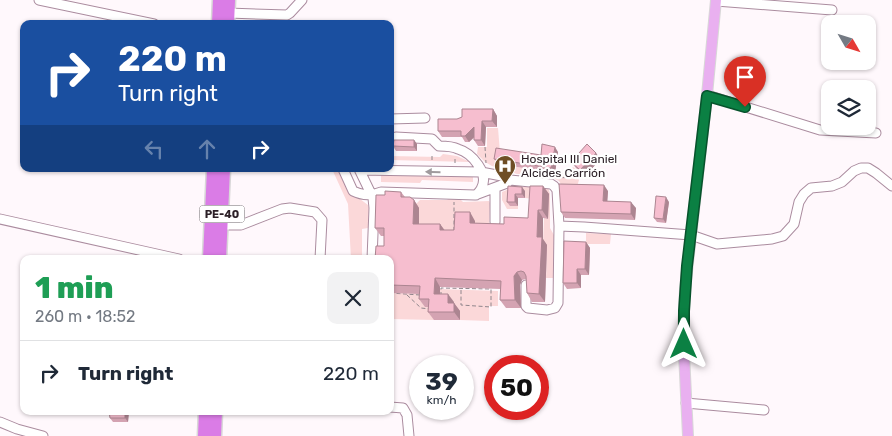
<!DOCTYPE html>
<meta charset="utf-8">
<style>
:root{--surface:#fff;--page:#f2f2f3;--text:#1f2937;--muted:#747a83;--line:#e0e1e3}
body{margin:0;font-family:Rubik,sans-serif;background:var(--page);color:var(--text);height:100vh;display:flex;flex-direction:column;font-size:19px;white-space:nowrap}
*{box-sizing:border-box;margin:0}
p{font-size:16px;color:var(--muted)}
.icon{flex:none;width:28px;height:28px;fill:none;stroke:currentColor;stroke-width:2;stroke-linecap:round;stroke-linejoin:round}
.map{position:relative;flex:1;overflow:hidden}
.panel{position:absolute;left:20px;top:255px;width:374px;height:160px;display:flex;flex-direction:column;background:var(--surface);border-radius:10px;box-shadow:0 1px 4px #0004}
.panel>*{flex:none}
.banner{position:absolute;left:20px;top:20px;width:374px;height:152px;border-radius:10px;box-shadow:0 1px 4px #0004;background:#1a4fa0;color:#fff;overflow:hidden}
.needle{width:32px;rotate:129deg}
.tools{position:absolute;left:821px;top:15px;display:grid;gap:10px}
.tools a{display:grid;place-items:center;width:55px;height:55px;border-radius:10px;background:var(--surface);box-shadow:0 1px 4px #0004;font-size:25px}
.speed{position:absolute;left:409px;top:355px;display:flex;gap:10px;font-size:25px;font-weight:700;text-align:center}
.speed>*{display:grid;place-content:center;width:65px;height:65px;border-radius:50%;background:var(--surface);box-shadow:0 1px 4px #0004;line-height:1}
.speed small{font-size:12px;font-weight:400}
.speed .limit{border:8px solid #d22;background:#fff;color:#111}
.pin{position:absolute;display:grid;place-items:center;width:42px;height:42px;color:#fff;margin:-51px -21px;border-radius:50% 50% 50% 0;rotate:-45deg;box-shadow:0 0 5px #0007}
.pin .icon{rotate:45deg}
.me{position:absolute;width:55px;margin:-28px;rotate:0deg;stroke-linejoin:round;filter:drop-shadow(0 0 4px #0008)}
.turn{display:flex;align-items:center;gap:18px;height:105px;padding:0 15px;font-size:22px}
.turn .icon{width:65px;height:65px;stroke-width:2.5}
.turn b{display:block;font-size:35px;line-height:42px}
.lanes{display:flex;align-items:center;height:48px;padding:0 15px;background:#0003;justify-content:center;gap:25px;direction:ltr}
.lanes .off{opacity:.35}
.round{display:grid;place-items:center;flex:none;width:52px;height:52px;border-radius:10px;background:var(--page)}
.head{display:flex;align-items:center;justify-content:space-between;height:85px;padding:0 15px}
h1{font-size:30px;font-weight:800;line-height:38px;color:#1e9e55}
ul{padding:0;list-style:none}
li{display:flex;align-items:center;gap:15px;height:65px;padding:0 15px;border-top:1px solid var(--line)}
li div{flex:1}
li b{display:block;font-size:19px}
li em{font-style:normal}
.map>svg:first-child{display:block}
.green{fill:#fbd8d9}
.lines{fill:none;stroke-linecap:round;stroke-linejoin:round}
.minor-casing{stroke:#ab8c9f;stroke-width:11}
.major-casing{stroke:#d9d7d8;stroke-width:12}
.highway-casing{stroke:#d9d7d8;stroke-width:15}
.path{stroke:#90868c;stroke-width:1;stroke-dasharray:4 2.5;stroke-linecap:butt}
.minor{stroke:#fff;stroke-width:9}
.major{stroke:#e9b0f0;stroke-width:10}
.highway{stroke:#da7ce6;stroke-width:12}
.wall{fill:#d4a3b2}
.shaded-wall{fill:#ac8591}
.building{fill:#f6becf;stroke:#ac8591}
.oneway{fill:#a09b9e}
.route-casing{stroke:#07532c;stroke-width:12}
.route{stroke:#0b8043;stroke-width:9}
.labels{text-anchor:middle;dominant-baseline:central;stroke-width:4.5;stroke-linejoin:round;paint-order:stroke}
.shield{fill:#fff;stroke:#6b6368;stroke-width:1}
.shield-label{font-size:11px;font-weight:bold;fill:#2c2027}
.poi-label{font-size:12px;fill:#2c2027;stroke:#fff;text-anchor:start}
</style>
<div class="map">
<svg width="892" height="436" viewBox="0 0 892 436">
<rect width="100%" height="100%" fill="#fff8fc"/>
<!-- green -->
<path class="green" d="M487,128H498L500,153L498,164L555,173H568L573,167L578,171L576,175L579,180L576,190L562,186L559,181L547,175L517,174L492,166L485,162L477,154L478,147H487Z
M443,154L457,156L470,162L390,160V156L440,157Z
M332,169H340L352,193L368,205L369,208L368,228L362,229V259H351L348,204Z
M381,175L473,177V182L422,180L420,183L381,182Z
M516,186L547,187L549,190L550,194V228L554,235L553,278H546L547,245L543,242L544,218L547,219L535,199L525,198V191H511L510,206H518V209H507L502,200V192Z
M449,198H459L463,202L489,201L490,203L489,228H475V221L460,238L419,232L415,205L420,200H447Z
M586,233L611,234L610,244H586Z
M440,289L498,291V306H489V321L460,320V311L435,313L434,320L390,319V293L440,294Z"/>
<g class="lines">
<!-- minor casing -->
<g class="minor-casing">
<path id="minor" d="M39,0L154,24
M716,1L832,10
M228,13L287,15L290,13L302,0
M707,95L820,130L876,133
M390,119L425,118
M390,141L396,137L432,139L439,146C445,146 452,146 458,149C472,153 490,174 481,189C480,191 478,193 476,195
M343,169L353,191C363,196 371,196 381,192L475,195L507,183L510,180
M359,169L373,198L374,208L372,259
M360,170L481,172L507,177L510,180L551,184L554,186L557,190L559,226L558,303L555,308L547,310L528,308L526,306V285
M495,188V222
M0,219L179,259
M222,225H241L282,209L290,208L315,212L322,220L320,259
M559,226L584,227L691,235L717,244L772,239L783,236L794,224L799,202L804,194L811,188L832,186L842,182L854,171L861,168H868L876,173L892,186
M686,403L764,410
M390,407L403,408L407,415L409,436
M0,422L17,429L43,436"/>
</g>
<!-- major casing -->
<g class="major-casing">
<path id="major" d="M688,436L683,333L685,289L707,95L716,0"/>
</g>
<!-- highway casing -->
<g class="highway-casing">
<path id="highway" d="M218,24L219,0
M228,24L229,0
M209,259L213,169
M220,259L224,169
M204,436L205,411
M215,436L216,411"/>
</g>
<!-- path -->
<path class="path" d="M485,147L486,163
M432,156V162
M455,163V158
M556,178L576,177
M454,231V202
M390,293L420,295
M407,295L421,308L430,309
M441,296V288L491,289V307L461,305V289"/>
<!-- minor -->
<use href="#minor" class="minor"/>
<!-- major -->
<use href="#major" class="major"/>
<!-- highway -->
<use href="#highway" class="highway"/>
</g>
<!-- wall -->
<path class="wall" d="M493,109L497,116V127H486L485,146H478L474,140V138L469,142H465L462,137H442L438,131L457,119Z
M414,140L417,144V151H396L393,146Z
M558,152L555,173L498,164L494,159L541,155Z
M596,153L600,159L585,177L576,168L571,162Z
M508,186L525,191V198H518V206H510L507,202Z
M543,186L549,194L548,219L543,218V239L547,245L545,302H532L527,293L526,279L522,280L520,285L521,308H506L500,300L501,289L440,287V294L454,303L460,311V320H434L428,312L429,307H425L419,299V294L390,293V259L384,246V236H381L375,228L385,195L401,192L405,197L414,200L419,208V224H440L444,230H454L475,221V223L504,224L528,218Z
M608,191L607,201L636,208L635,220L565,218L561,212Z
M669,202L666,223L657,222L654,218Z
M586,242L590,248L589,275H581V288L567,289L563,283Z
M129,411L128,422H113L110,418Z"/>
<!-- shaded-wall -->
<path class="shaded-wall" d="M493,109L497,116V127L492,121Z
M482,121L486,127L485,146L481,140Z
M474,127L478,133L469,142L465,136Z
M414,140L417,144V151L414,147Z
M555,147L558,152L555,173L551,168Z
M596,153L600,159L585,177L580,170Z
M604,185L608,191L607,207L603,201Z
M543,186L549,194L548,219L542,210Z
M522,187L525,191V198L522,194Z
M515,194L518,198V206L515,202Z
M666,197L669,202L666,223L663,219Z
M414,200L419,208V232L413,224Z
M631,202L636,208L635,220L631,214Z
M538,210L543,218V239L547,245L545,302L539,294L537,237Z
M470,212L475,221V231L470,223Z
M440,224L446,232L440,230Z
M586,242L590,248L589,275L585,269Z
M577,269L581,275V288L577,283Z
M517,272L522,280L520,285L521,308L515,300L514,276Z
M435,278L440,287V302L434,294Z
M448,294L454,302V311L448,303Z
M454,303L460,311V320L454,312Z
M125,411H129L128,422L125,418Z"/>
<!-- building -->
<path class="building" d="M462,109H493L492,121H482L481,140H474V127L465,136H461V131H438V119H457L462,117Z
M394,140H414V147L393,146Z
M542,144L555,147L551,168L494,159L496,148L541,155Z
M587,144L596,153L580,170L571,162Z
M559,184L604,185L603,201L631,202V214L561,212Z
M508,186L522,187V194H515V202H507Z
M530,186H543L542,210H538L537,237H542L539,294L527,293L526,276L524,272L521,271L517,272L514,276L515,300H500L501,281L435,278L434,294H448V303H454V312H428L429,299H419L420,286L390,285V259H375L376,246H384V228H375L376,195H385V191L401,192V197H410L414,200L413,224H440V230H454L455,212H470V223L504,224V217L528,218Z
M656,196L666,197L663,219L654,218Z
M564,241L586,242L585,269H577V283H563Z
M109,411H125V418H110Z"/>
<!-- one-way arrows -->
<defs><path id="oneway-solid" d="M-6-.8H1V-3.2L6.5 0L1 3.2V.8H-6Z" transform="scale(1.25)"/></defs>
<use class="oneway" href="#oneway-solid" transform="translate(433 172) rotate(-179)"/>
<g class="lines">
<!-- route casing -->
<g class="route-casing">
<path id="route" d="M684,344V311L687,266L707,96L745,107"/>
</g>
<!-- route -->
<use href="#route" class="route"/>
</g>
<!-- icons -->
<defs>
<g id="hospital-pin" transform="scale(1.125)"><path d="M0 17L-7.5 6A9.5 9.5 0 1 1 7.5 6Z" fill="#6f4e25" stroke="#fff"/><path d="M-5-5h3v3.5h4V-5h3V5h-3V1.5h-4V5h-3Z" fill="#fff"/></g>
</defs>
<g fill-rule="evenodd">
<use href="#hospital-pin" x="505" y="166"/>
</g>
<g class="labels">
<!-- shield labels -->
<rect class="shield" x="199.5" y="205.5" width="45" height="17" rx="4"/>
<g class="shield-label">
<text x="222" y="214">PE-40</text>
</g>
<!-- poi labels -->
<g class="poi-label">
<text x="521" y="159">Hospital III Daniel<tspan x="521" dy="14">Alcides Carrión</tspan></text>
</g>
</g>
</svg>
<div class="tools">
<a><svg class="needle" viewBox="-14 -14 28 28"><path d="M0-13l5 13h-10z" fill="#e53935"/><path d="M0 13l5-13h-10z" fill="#747a83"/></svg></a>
<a><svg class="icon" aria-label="layers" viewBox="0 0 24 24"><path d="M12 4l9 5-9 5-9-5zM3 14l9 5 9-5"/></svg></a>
</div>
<div class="speed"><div>39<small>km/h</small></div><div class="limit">50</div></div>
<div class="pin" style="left:745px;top:107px;background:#d93025"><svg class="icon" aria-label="arrive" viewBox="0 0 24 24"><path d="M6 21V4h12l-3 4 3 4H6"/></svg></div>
<svg class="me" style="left:684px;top:344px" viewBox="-20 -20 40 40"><path d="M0-17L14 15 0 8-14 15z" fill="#0b8043" stroke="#fff" stroke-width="4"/></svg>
<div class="banner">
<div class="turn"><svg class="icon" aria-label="right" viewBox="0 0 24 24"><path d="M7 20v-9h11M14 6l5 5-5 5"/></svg><div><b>220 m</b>Turn right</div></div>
<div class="lanes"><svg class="icon off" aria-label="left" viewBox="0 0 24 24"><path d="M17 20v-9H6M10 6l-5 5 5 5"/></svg><svg class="icon off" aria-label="ahead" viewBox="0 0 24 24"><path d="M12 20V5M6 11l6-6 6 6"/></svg><svg class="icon" aria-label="right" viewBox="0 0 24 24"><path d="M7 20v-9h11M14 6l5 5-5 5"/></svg></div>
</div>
<section class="panel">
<div class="head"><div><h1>1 min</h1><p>260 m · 18:52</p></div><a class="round"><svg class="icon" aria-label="close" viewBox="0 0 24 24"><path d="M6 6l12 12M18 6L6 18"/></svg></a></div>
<ul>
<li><svg class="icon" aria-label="right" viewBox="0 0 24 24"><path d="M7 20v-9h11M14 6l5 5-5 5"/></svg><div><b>Turn right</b></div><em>220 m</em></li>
</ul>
</section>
</div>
